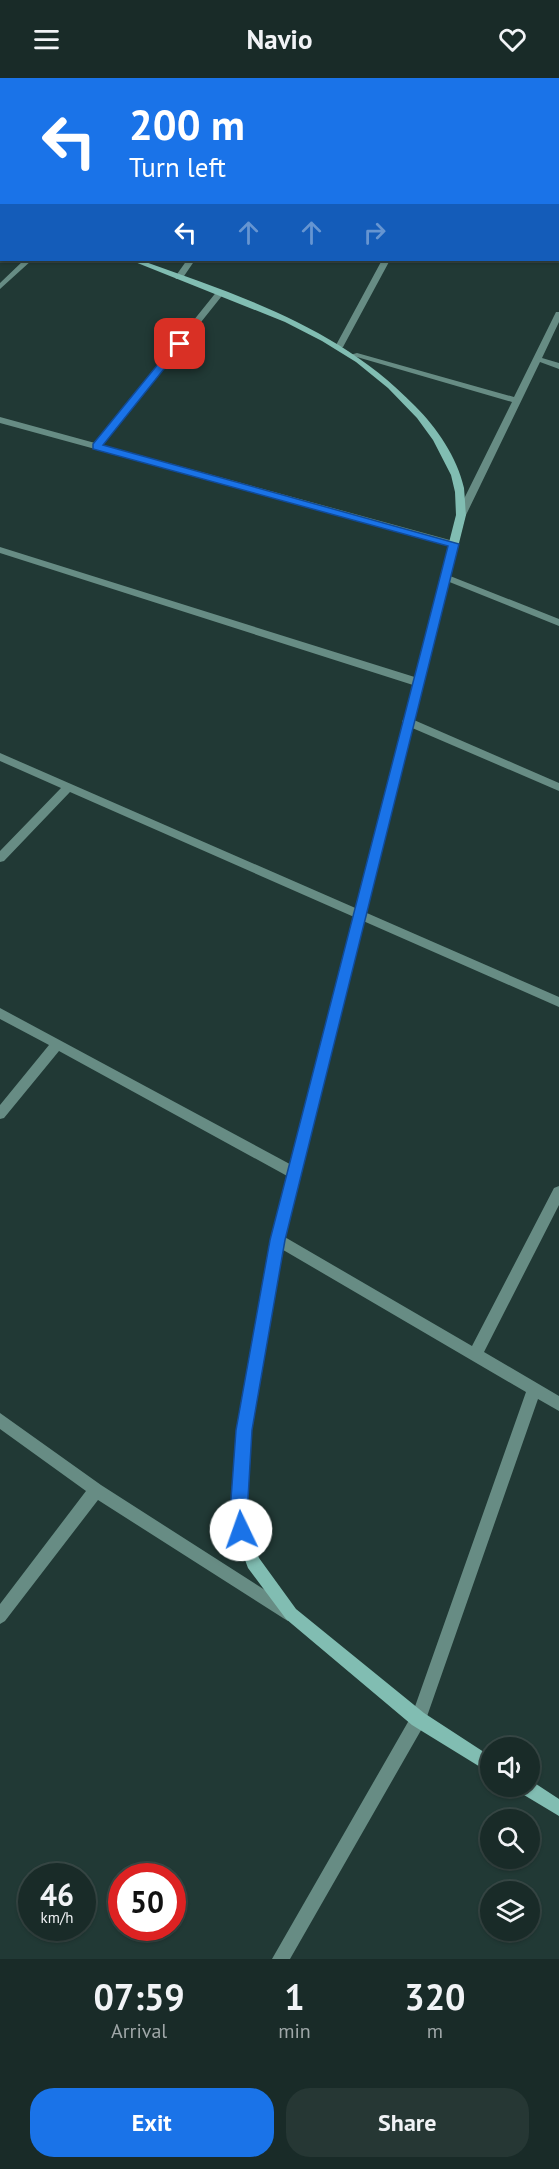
<!DOCTYPE html>
<style>
:root{--surface:#192b28;--page:#263734;--text:#f1f3f6;--muted:#9fa7a8;--line:#374745;--accent:#1a73e8}
body{margin:0;font-family:"PT Sans",sans-serif;background:var(--page);color:var(--text);height:100vh;display:flex;flex-direction:column;font-size:22px;white-space:nowrap}
*{box-sizing:border-box;margin:0}
p{font-size:20px;color:var(--muted)}
.icon{flex:none;width:33px;height:33px;fill:none;stroke:currentColor;stroke-width:2;stroke-linecap:round;stroke-linejoin:round}
.map{position:relative;height:1881px;overflow:hidden}
.details{display:flex;flex-direction:column;background:var(--surface);flex:1}
.details>*{flex:none}
.guide{position:absolute;left:0px;top:0px;width:560px;height:183px;box-shadow:0 2px 4px #0004,0 0 0 2px var(--line);background:#1a73e8;color:#fff;overflow:hidden}
.buttons{position:absolute;left:480px;top:1659px;display:grid;gap:12px}
.buttons a{display:grid;place-items:center;width:60px;height:60px;border-radius:50%;background:var(--surface);box-shadow:0 2px 4px #0004,0 0 0 2px var(--line);font-size:30px}
.speed{position:absolute;left:18px;top:1785px;display:flex;gap:12px;font-size:30px;font-weight:700;text-align:center}
.speed>*{display:grid;place-content:center;width:78px;height:78px;border-radius:50%;background:var(--surface);box-shadow:0 2px 4px #0004,0 0 0 2px var(--line);line-height:1}
.speed small{font-size:15px;font-weight:400}
.speed .limit{border:9px solid #d22;background:#fff;color:#111}
.pin{position:absolute;display:grid;place-items:center;width:51px;height:51px;color:#fff;margin:-26px;border-radius:12px;box-shadow:0 3px 9px #0006}
.me{position:absolute;width:66px;margin:-33px;rotate:357deg;stroke-linejoin:round;filter:drop-shadow(0 0 4px #0008)}
.turn{display:flex;align-items:center;gap:21px;height:126px;padding:0 30px;font-size:27px}
.turn .icon{width:78px;height:78px;stroke-width:2.5}
.turn b{display:block;font-size:42px;line-height:51px}
.lanes{display:flex;align-items:center;height:57px;padding:0 30px;background:#0003;justify-content:center;gap:30px;direction:ltr}
.lanes .off{opacity:.35}
.eta{display:flex;justify-content:space-evenly;align-items:center;height:102px;text-align:center}
.eta b{font-size:36px;font-weight:700;line-height:42px}
.primary-button{display:flex;gap:12px;margin-top:auto;padding:12px 30px}
.primary-button a{flex:1;height:69px;border-radius:24px;background:var(--accent);color:#fff;font-size:24px;font-weight:700;line-height:69px;text-align:center}
.primary-button a+a{background:var(--page);color:var(--text)}
header{display:flex;justify-content:space-between;align-items:center;height:78px;padding:0 30px;background:var(--surface);font-size:27px;font-weight:700}
.map>svg:first-child{display:block}
.lines{fill:none;stroke-linecap:round;stroke-linejoin:round}
.street{fill:#678c84;fill-rule:evenodd}
.secondary{fill:#81bdb2;fill-rule:evenodd}
.route{fill:#1a73e8;stroke:#114b97;stroke-width:1.5}
</style>
<header><svg class="icon" aria-label="menu" viewBox="0 0 24 24"><path d="M4 6h16M4 12h16M4 18h16"/></svg>Navio<svg class="icon" aria-label="heart" viewBox="0 0 24 24"><path d="M12 20l-8-8c-3-5 5-10 8-4 3-6 11-1 8 4z"/></svg></header>
<div class="map">
<svg width="559" height="1881" viewBox="0 0 559 1881">
<rect width="100%" height="100%" fill="#213935"/>
<g class="lines">
<!-- street -->
<path class="street" d="M153,0H159L152,2Z
M184,0L198,2H185Z
M310,0H316L309,2Z
M558,62H559V66H558Z
M558,153H559V157H558Z
M24,182H32L0,211V205Z
M187,182H195L182,201H176L175,199Z
M382,182H390L343,269L336,271L335,269Z
M218,212L225,214L103,367L457,464V468L454,469L0,345V339L95,365Z
M556,234H559V244L542,280L559,285V291L540,284L466,437L464,439H458L456,437L512,324L350,277L357,275L514,319Z
M0,469L421,601L422,604L417,608L413,607L0,475Z
M445,496L559,541V548L442,501L440,499Z
M407,639L559,705V713L403,646L402,643Z
M0,675L559,919V929L70,714L4,783L0,784V773L61,710L0,683Z
M0,930L299,1091L300,1095L299,1099L294,1101L289,1099L59,973L4,1040L0,1041V1027L49,967L0,941Z
M559,1108V1127L484,1274L559,1318V1333L538,1321L424,1647L290,1881H272L412,1637L526,1314L273,1166L271,1162L273,1158L278,1156L283,1158L472,1268L554,1110Z
M0,1335L101,1407L293,1530L296,1535L293,1540L288,1543L283,1540L98,1422L5,1543L0,1546V1526L86,1413L0,1351Z"/>
<!-- secondary -->
<path class="secondary" d="M0,129H2V134H0Z
M130,182H140C240,218 339,249 415,328C437,350 457,379 464,410C465,419 465,428 466,437L285,1162L251,1352L247,1421L248,1452L259,1480L296,1531L424,1635L490,1678V1695L412,1647L286,1541L248,1490L234,1452L233,1421L237,1352L271,1162L456,437L455,414L451,397L433,362L417,340L388,310L356,284L322,263L285,244Z
M530,1702L559,1721V1738L519,1714L517,1708H530Z"/>
</g>
<!-- route -->
<path class="route" d="M176,264L184,266L103,367L459,466L285,1162L252,1352L248,1421L249,1452L247,1457L241,1460L235,1457L231,1421L236,1352L270,1162L448,468L93,371V366Z"/>
</svg>
<div class="buttons">
<a><svg class="icon" aria-label="sound" viewBox="0 0 24 24"><path d="M4 9h4l5-4v14l-5-4H4zM17 9q2 3 0 6"/></svg></a>
<a><svg class="icon" aria-label="search" viewBox="0 0 24 24"><circle cx="10" cy="10" r="6"/><path d="M15 15l6 6"/></svg></a>
<a><svg class="icon" aria-label="layers" viewBox="0 0 24 24"><path d="M12 4l9 5-9 5-9-5zM3 14l9 5 9-5"/></svg></a>
</div>
<div class="speed"><div>46<small>km/h</small></div><div class="limit">50</div></div>
<div class="pin" style="left:180px;top:266px;background:#d93025"><svg class="icon" aria-label="arrive" viewBox="0 0 24 24"><path d="M6 21V4h12l-3 4 3 4H6"/></svg></div>
<svg class="me" style="left:241px;top:1452px" viewBox="-20 -20 40 40"><circle r="19" fill="#fff"/><path d="M0-13L10 11 0 6-10 11z" fill="#1a73e8"/></svg>
<div class="guide">
<div class="turn"><svg class="icon" aria-label="left" viewBox="0 0 24 24"><path d="M17 20v-9H6M10 6l-5 5 5 5"/></svg><div><b>200 m</b>Turn left</div></div>
<div class="lanes"><svg class="icon" aria-label="left" viewBox="0 0 24 24"><path d="M17 20v-9H6M10 6l-5 5 5 5"/></svg><svg class="icon off" aria-label="ahead" viewBox="0 0 24 24"><path d="M12 20V5M6 11l6-6 6 6"/></svg><svg class="icon off" aria-label="ahead" viewBox="0 0 24 24"><path d="M12 20V5M6 11l6-6 6 6"/></svg><svg class="icon off" aria-label="right" viewBox="0 0 24 24"><path d="M7 20v-9h11M14 6l5 5-5 5"/></svg></div>
</div>
</div>
<section class="details">
<div class="eta">
<div><b>07:59</b><p>Arrival</p></div>
<div><b>1</b><p>min</p></div>
<div><b>320</b><p>m</p></div>
</div>
<div class="primary-button"><a>Exit</a><a>Share</a></div>
</section>
